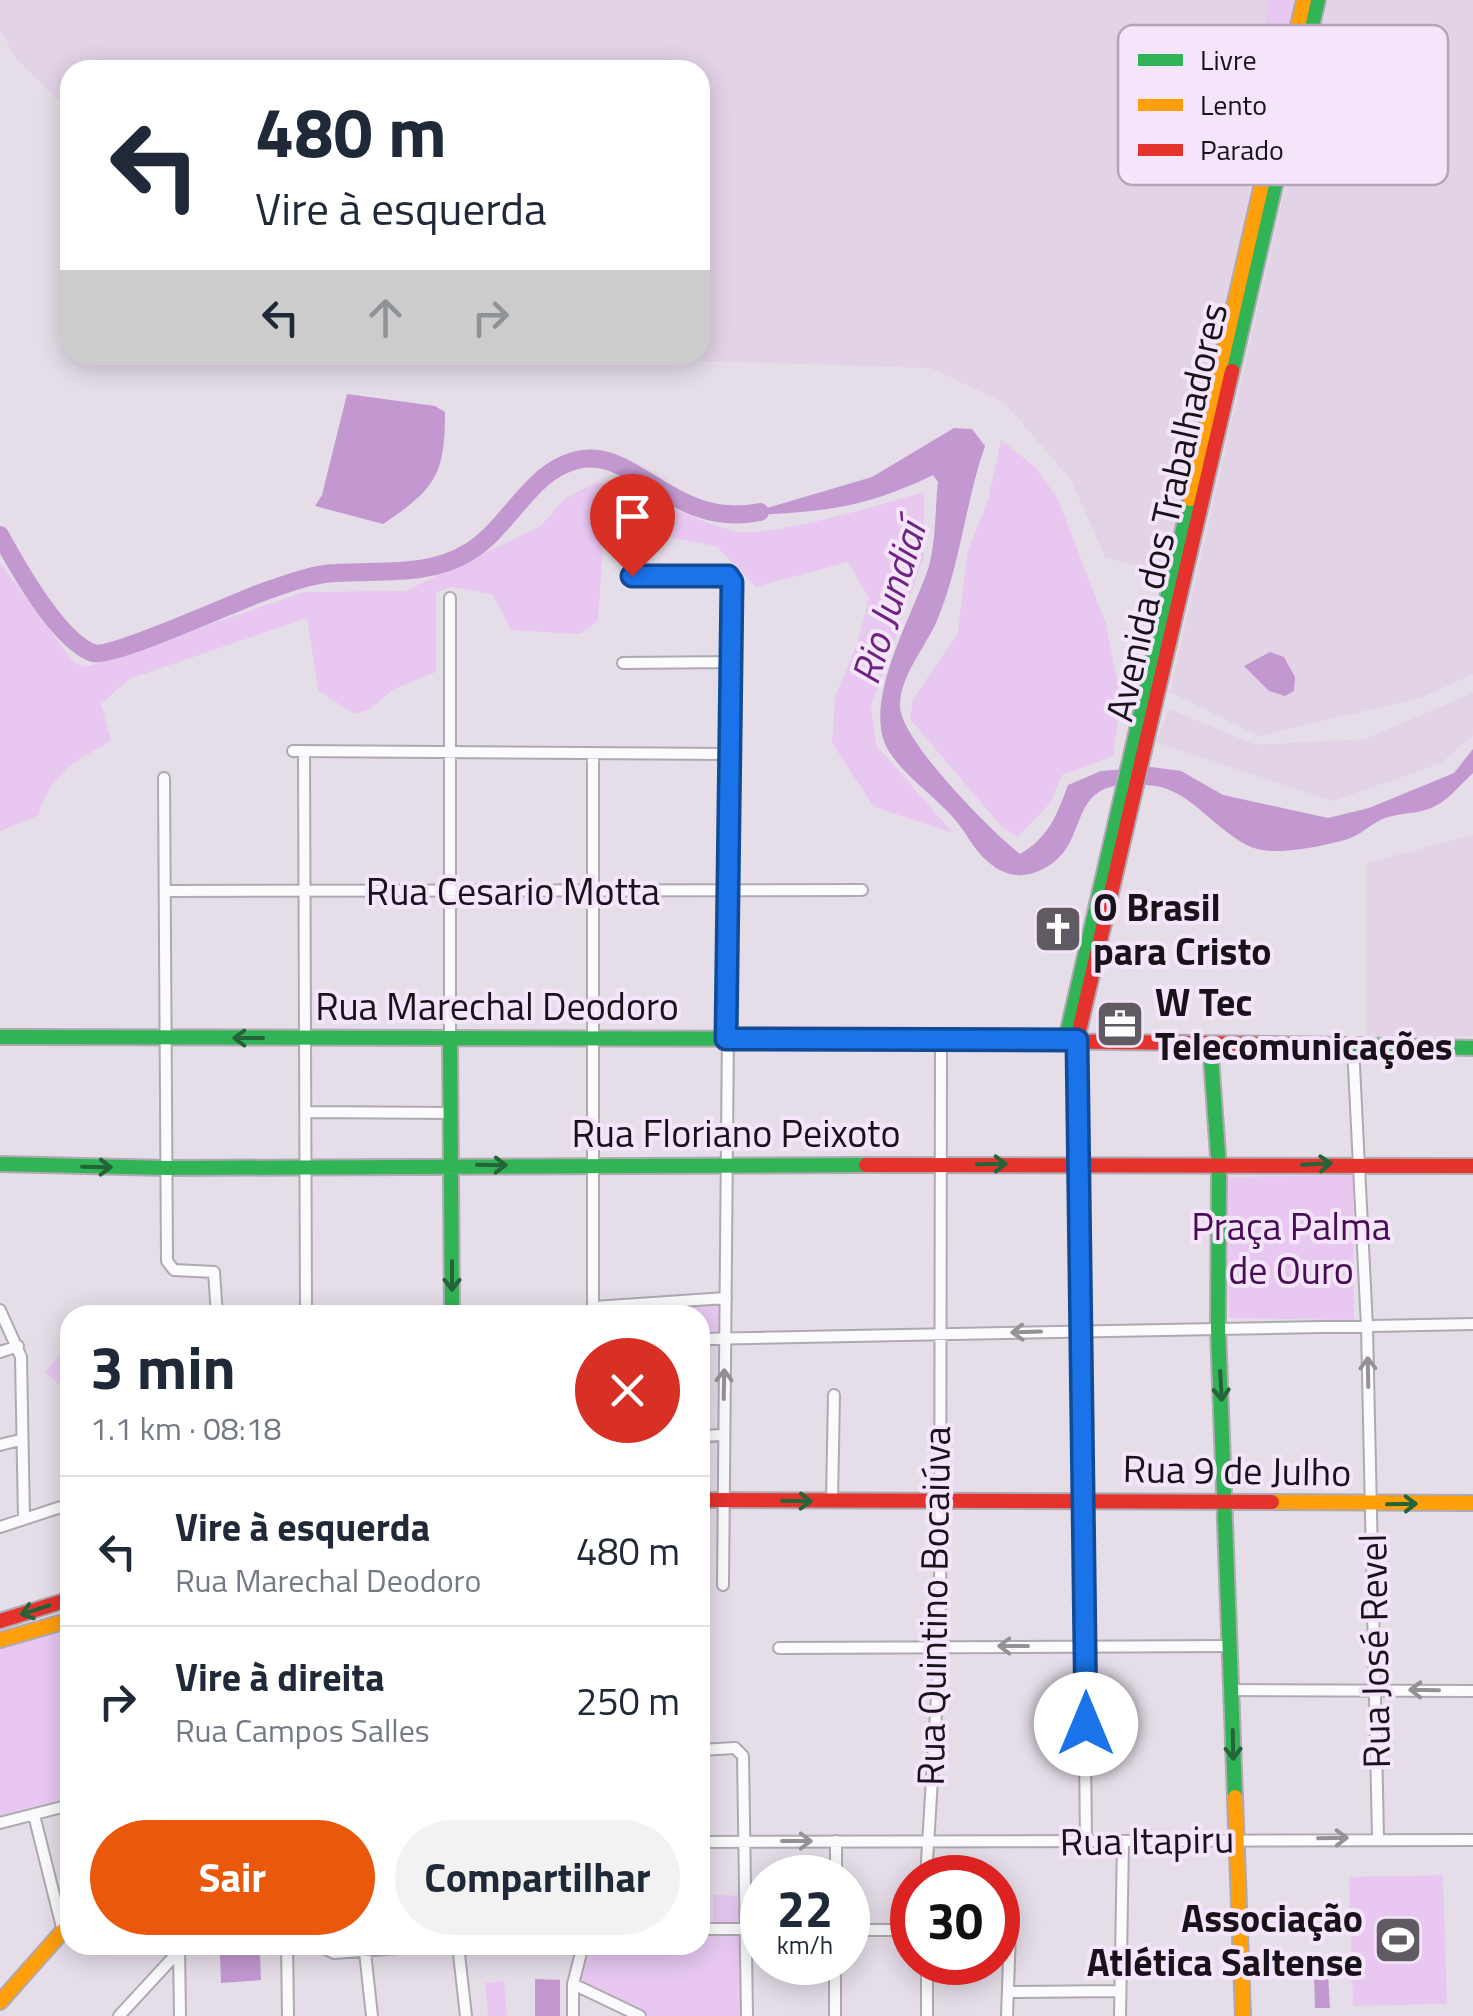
<!DOCTYPE html>
<html lang="pt">
<meta charset="utf-8">
<style>
:root{--surface:#fff;--page:#f2f2f3;--text:#1f2937;--muted:#747a83;--line:#e0e1e3;--accent:#ea580c}
body{margin:0;font-family:"Titillium Web",sans-serif;background:var(--page);color:var(--text);height:100vh;display:flex;flex-direction:column;font-size:38px;white-space:nowrap}
*{box-sizing:border-box;margin:0}
p{font-size:32px;color:var(--muted)}
.icon{flex:none;width:55px;height:55px;fill:none;stroke:currentColor;stroke-width:2;stroke-linecap:round;stroke-linejoin:round}
.map{position:relative;flex:1;overflow:hidden}
.sheet{position:absolute;left:60px;top:1305px;width:650px;height:650px;display:flex;flex-direction:column;background:var(--surface);border-radius:30px;box-shadow:0 5px 25px #0003}
.sheet>*{flex:none}
.guide{position:absolute;left:60px;top:60px;width:650px;height:305px;border-radius:30px;box-shadow:0 5px 25px #0003;background:#fff;color:var(--text);overflow:hidden}
.speed{position:absolute;left:740px;top:1855px;display:flex;gap:20px;font-size:50px;font-weight:700;text-align:center}
.speed>*{display:grid;place-content:center;width:130px;height:130px;border-radius:50%;background:var(--surface);box-shadow:0 5px 25px #0003;line-height:1}
.speed small{font-size:25px;font-weight:400}
.speed .limit{border:15px solid #d22;background:#fff;color:#111}
.pin{position:absolute;display:grid;place-items:center;width:85px;height:85px;color:#fff;margin:-102px -42px;border-radius:50% 50% 50% 0;rotate:-45deg;box-shadow:0 0 10px #0007}
.pin .icon{rotate:45deg}
.me{position:absolute;width:110px;margin:-55px;rotate:0deg;stroke-linejoin:round;filter:drop-shadow(0 0 8px #0008)}
.turn{display:flex;align-items:center;gap:35px;height:210px;padding:0 30px;font-size:45px}
.turn .icon{width:130px;height:130px;stroke-width:2.5}
.turn b{display:block;font-size:70px;line-height:85px}
.lanes{display:flex;align-items:center;height:95px;padding:0 30px;background:#0003;justify-content:center;gap:50px;direction:ltr}
.lanes .off{opacity:.35}
.round{display:grid;place-items:center;flex:none;width:105px;height:105px;border-radius:52px;background:var(--page)}
.summary{display:flex;align-items:center;justify-content:space-between;height:170px;padding:0 30px}
h1{font-size:60px;font-weight:700;line-height:75px}
.action{display:flex;gap:20px;margin-top:auto;padding:20px 30px}
.action a{flex:1;height:115px;border-radius:60px;background:var(--accent);color:#fff;font-size:40px;font-weight:700;line-height:115px;text-align:center}
.action a+a{background:var(--page);color:var(--text)}
ul{padding:0;list-style:none}
li{display:flex;align-items:center;gap:30px;height:150px;padding:0 30px;border-top:2px solid var(--line)}
li div{flex:1}
li b{display:block;font-size:38px}
li em{font-style:normal}
.map>svg:first-child{display:block}
.built{fill:#e2d3e6}
.green{fill:#e8c8f1}
.water{fill:#c398d1}
.lines{fill:none;stroke-linecap:round;stroke-linejoin:round}
.river{stroke:#c398d1;stroke-width:18}
.street-casing{stroke:#afa9b1;stroke-width:14}
.fast-casing{stroke:#afa9b1;stroke-width:18}
.slow-casing{stroke:#afa9b1;stroke-width:18}
.jam-casing{stroke:#afa9b1;stroke-width:18}
.street{stroke:#fbfafc;stroke-width:10}
.fast{stroke:#30b455;stroke-width:14}
.slow{stroke:#ff9f0a;stroke-width:14}
.jam{stroke:#e5322d;stroke-width:14}
.oneway{stroke:#246438}
.oneway2{stroke:#959296}
.route-casing{stroke:#114b97;stroke-width:25}
.route{stroke:#1a73e8;stroke-width:18}
.labels{text-anchor:middle;dominant-baseline:central;stroke-width:8;stroke-linejoin:round;paint-order:stroke}
.street-label{font-size:38px;fill:#18131a;stroke:#f5e5fa}
.poi-label{font-size:38px;font-weight:bold;fill:#18131a;stroke:#f5e5fa;text-anchor:start}
.park-label{font-size:38px;fill:#470e56;stroke:#f5e5fa}
.water-label{font-size:40px;font-style:italic;fill:#6d2380;stroke:#f5e5fa}
.key{fill:#f5e5fa;stroke:#b3a6b7;stroke-width:2.5}
.key-label{font-size:28px;fill:#18131a}
</style>
<div class="map">
<svg width="1473" height="2016" viewBox="0 0 1473 2016">
<rect width="100%" height="100%" fill="#e5dde8"/>
<!-- built -->
<path class="built" d="M0,0H1292L1253,208L1166,575L1105,557L1071,480L1005,403L931,368L518,355H700V70H70V111L17,59L0,30Z
M1328,0H1473V674L1420,698L1258,736L1170,692Z
M1473,693V735L1441,763L1333,801L1156,742L1169,709L1256,745L1365,739Z
M1473,835V1036H1367V863Z"/>
<!-- green -->
<path class="green" d="M1269,0H1295L1274,137L1247,135Z
M1001,440L1034,466L1057,497L1106,624L1121,700L1113,756L1062,775L1051,802L1018,837L1002,827L910,719L913,699L958,633L967,554L988,500Z
M597,482C646,489 686,520 735,531C767,539 887,503 924,492V556L871,706L876,745L953,833L874,807L832,743L835,696L857,645L869,598L848,562L756,587L716,546L636,531L609,536L603,546L598,621L580,634L511,630L492,594L451,587L436,593V672L394,689L370,709L354,714L318,690L307,618L129,679L101,704L111,741C77,760 49,774 39,815L0,831V563L74,663L86,667L304,592L405,591L541,526L564,499Z
M1353,1175L1354,1320L1229,1318L1227,1177Z
M722,1302V1335H700V1315H594V1307Z
M70,1343V1376L61,1386L45,1372Z
M70,1627V1797L0,1816V1647Z
M1443,1875L1447,2004L1353,2006L1349,1877Z
M713,1895L740,1896V1926H713Z
M700,1930L744,1931L746,2016H643L574,1982L584,1945H700Z
M504,1981L507,2016H488L485,1983Z"/>
<!-- water -->
<path class="water" d="M347,394L435,406L445,412C445,476 435,489 383,524L315,506L322,495Z
M954,428L972,429L985,446C965,503 960,568 936,623C924,649 899,678 900,707C902,742 992,832 1020,854C1049,837 1057,815 1068,785L1101,771L1151,767L1181,771L1223,795L1328,818L1369,808L1454,773L1473,749V773C1462,783 1452,796 1439,804C1423,814 1406,812 1388,817C1373,821 1363,834 1348,839C1323,846 1275,857 1251,847C1217,832 1192,792 1156,786C1055,772 1099,843 1041,870C1008,886 983,862 967,836C947,803 911,784 890,753C858,706 914,614 929,566C936,540 935,509 938,482L933,475C858,511 822,511 740,516L872,477Z
M1270,652L1284,657L1295,677L1294,691L1285,696L1269,691L1244,666Z
M220,1954H260L261,1980L221,1983Z
M1314,1975H1328L1330,2008H1315Z
M535,1979L560,1980V2016H535Z"/>
<g class="lines">
<!-- river -->
<path class="river" d="M0,535C18,568 58,640 93,653C111,659 235,602 263,592C286,584 311,574 336,573C382,570 428,577 469,552C510,527 530,471 577,460C635,446 673,530 760,512"/>
<!-- street casing -->
<g class="street-casing">
<path id="street" d="M632,576H728L732,582L723,1585
M623,663L730,662
M293,751L728,754
M304,751L306,1315
M593,756V1315
M164,778L167,1261L174,1270L214,1272L217,1315
M165,891L862,890
M450,1038V598
M1077,1040L1086,1841
M1353,1046L1367,1327L1378,1837
M306,1112L452,1113
M594,1307L726,1298
M0,1310L21,1357L24,1519
M700,1339L1473,1324
M0,1352L18,1346
M700,1436L723,1435
M0,1445L20,1440
M832,1501L834,1395
M0,1527L70,1504
M779,1648L1230,1646
M1232,1690L1473,1691
M700,1750L735,1748L743,1756L747,2016
M34,1815L63,1931
M0,1823L70,1805
M700,1842L1473,1840
M836,1878V1841
M926,1878L940,1647L941,1041
M700,1929H762
M998,1929L1010,1932L1007,2016
M848,1930H912
M287,1945L288,2016
M317,1945L334,1953L438,1945
M458,1945L466,2016
M179,1947L180,2016
M365,1952L372,2016
M573,1984L640,2016
M1009,1992L1120,1991
M119,2016L179,1951
M573,2016V1984L583,1945
M835,2016V1962
M927,2016V1962
M1120,2016L1123,1841"/>
</g>
<!-- fast casing -->
<g class="fast-casing">
<path id="fast" d="M1232,371L1318,0
M0,1037L450,1038
M1066,1039L1190,499
M1210,1044L1219,1169L1218,1328L1235,1797
M1346,1045L1473,1048
M0,1164L168,1168L866,1165
M452,1315L450,1038L872,1039"/>
</g>
<!-- slow casing -->
<g class="slow-casing">
<path id="slow" d="M1190,499L1304,0
M1272,1502L1473,1503
M0,1640L70,1620
M1235,1797L1243,2016
M0,2002L70,1923"/>
</g>
<!-- jam casing -->
<g class="jam-casing">
<path id="jam" d="M872,1039L1346,1045
M1077,1040L1232,371
M866,1165L1473,1166
M700,1500L1272,1502
M0,1621L70,1599"/>
</g>
<!-- street -->
<use href="#street" class="street"/>
<!-- fast -->
<use href="#fast" class="fast"/>
<!-- slow -->
<use href="#slow" class="slow"/>
<!-- jam -->
<use href="#jam" class="jam"/>
</g>
<!-- one-way arrows -->
<defs><path id="oneway-shaft" d="M-6 0H5M1.5-3L5.5 0L1.5 3" fill="none" stroke-width="1.6" stroke-linecap="round" stroke-linejoin="round" transform="scale(2.5)"/></defs>
<g class="oneway">
<use href="#oneway-shaft" transform="translate(248 1038) rotate(180)"/>
<use href="#oneway-shaft" transform="translate(992 1164) rotate(-1)"/>
<use href="#oneway-shaft" transform="translate(1317 1164) rotate(-3)"/>
<use href="#oneway-shaft" transform="translate(492 1165) rotate(1)"/>
<use href="#oneway-shaft" transform="translate(97 1167) rotate(1)"/>
<use href="#oneway-shaft" transform="translate(452 1276) rotate(90)"/>
<use href="#oneway-shaft" transform="translate(1221 1386) rotate(87)"/>
<use href="#oneway-shaft" transform="translate(797 1501) rotate(1)"/>
<use href="#oneway-shaft" transform="translate(1402 1504) rotate(-1)"/>
<use href="#oneway-shaft" transform="translate(35 1610) rotate(162)"/>
<use href="#oneway-shaft" transform="translate(1233 1745) rotate(89)"/>
</g>
<g class="oneway2">
<use href="#oneway-shaft" transform="translate(1026 1332) rotate(178)"/>
<use href="#oneway-shaft" transform="translate(1368 1372) rotate(-91)"/>
<use href="#oneway-shaft" transform="translate(724 1384) rotate(-89)"/>
<use href="#oneway-shaft" transform="translate(1013 1646) rotate(180)"/>
<use href="#oneway-shaft" transform="translate(1424 1690) rotate(-179)"/>
<use href="#oneway-shaft" transform="translate(1333 1838) rotate(-1)"/>
<use href="#oneway-shaft" transform="translate(797 1841)"/>
</g>
<g class="lines">
<!-- route casing -->
<g class="route-casing">
<path id="route" d="M632,576H728L732,582L726,1039L1077,1040L1086,1724"/>
</g>
<!-- route -->
<use href="#route" class="route"/>
</g>
<!-- icons -->
<defs>
<g id="church-square" transform="scale(2.5)"><rect x="-9" y="-9" width="18" height="18" rx="4" fill="#605a62" stroke="#f5e5fa"/><path d="M-1.2-6h2.4v3.5h3.3v2.4h-3.3V6h-2.4V-.1h-3.3v-2.4h3.3Z" fill="#fff"/></g>
<g id="office-square" transform="scale(2.5)"><rect x="-9" y="-9" width="18" height="18" rx="4" fill="#605a62" stroke="#f5e5fa"/><path d="M-6-3h4V-5.5h4V-3h4V5H-6ZM-1-4.5V-3h2v-1.5ZM-6 0V1H6V0Z" fill="#fff"/></g>
<g id="stadium-square" transform="scale(2.5)"><rect x="-9" y="-9" width="18" height="18" rx="4" fill="#605a62" stroke="#f5e5fa"/><path d="M0-5a6.5 5 0 1 0 0 10a6.5 5 0 1 0 0-10ZM-3.5-1.8h7v3.6h-7Z" fill="#fff"/></g>
</defs>
<g fill-rule="evenodd">
<use href="#church-square" x="1058" y="929"/>
<use href="#office-square" x="1120" y="1024"/>
<use href="#stadium-square" x="1398" y="1940"/>
</g>
<g class="labels">
<!-- street labels -->
<g class="street-label">
<text transform="translate(1166 512) rotate(-77)">Avenida dos Trabalhadores</text>
<text x="513" y="891">Rua Cesario Motta</text>
<text x="497" y="1006">Rua Marechal Deodoro</text>
<text x="736" y="1133">Rua Floriano Peixoto</text>
<text transform="translate(1237 1470) rotate(1)">Rua 9 de Julho</text>
<text transform="translate(933 1606) rotate(-89)">Rua Quintino Bocaiúva</text>
<text transform="translate(1374 1651) rotate(-91)">Rua José Revel</text>
<text transform="translate(1147 1840) rotate(-1)">Rua Itapiru</text>
</g>
<!-- poi labels -->
<g class="poi-label">
<text x="1093" y="907">O Brasil<tspan x="1093" dy="44">para Cristo</tspan></text>
<text x="1155" y="1002">W Tec<tspan x="1155" dy="44">Telecomunicações</tspan></text>
<text x="1363" y="1918" text-anchor="end">Associação<tspan x="1363" dy="44">Atlética Saltense</tspan></text>
</g>
<!-- park labels -->
<g class="park-label">
<text x="1291" y="1226">Praça Palma<tspan x="1291" dy="44">de Ouro</tspan></text>
</g>
<!-- water labels -->
<g class="water-label">
<text transform="translate(888 603) rotate(-73)">Rio Jundiaí</text>
</g>
</g>
<!-- legend -->
<rect x="1118" y="25" width="330" height="160" rx="15" class="key"/>
<rect x="1138" y="54" width="45" height="12" fill="#30b455"/>
<rect x="1138" y="99" width="45" height="12" fill="#ff9f0a"/>
<rect x="1138" y="144" width="45" height="12" fill="#e5322d"/>
<g class="key-label">
<text x="1200" y="70">Livre</text>
<text x="1200" y="115">Lento</text>
<text x="1200" y="160">Parado</text>
</g>
</svg>
<div class="speed"><div>22<small>km/h</small></div><div class="limit">30</div></div>
<div class="pin" style="left:632px;top:576px;background:#d93025"><svg class="icon" aria-label="arrive" viewBox="0 0 24 24"><path d="M6 21V4h12l-3 4 3 4H6"/></svg></div>
<svg class="me" style="left:1086px;top:1724px" viewBox="-20 -20 40 40"><circle r="19" fill="#fff"/><path d="M0-13L10 11 0 6-10 11z" fill="#1a73e8"/></svg>
<div class="guide">
<div class="turn"><svg class="icon" aria-label="left" viewBox="0 0 24 24"><path d="M17 20v-9H6M10 6l-5 5 5 5"/></svg><div><b>480 m</b>Vire à esquerda</div></div>
<div class="lanes"><svg class="icon" aria-label="left" viewBox="0 0 24 24"><path d="M17 20v-9H6M10 6l-5 5 5 5"/></svg><svg class="icon off" aria-label="ahead" viewBox="0 0 24 24"><path d="M12 20V5M6 11l6-6 6 6"/></svg><svg class="icon off" aria-label="right" viewBox="0 0 24 24"><path d="M7 20v-9h11M14 6l5 5-5 5"/></svg></div>
</div>
<section class="sheet">
<div class="summary"><div><h1>3 min</h1><p>1.1 km · 08:18</p></div><a class="round" style="background:#d93025;color:#fff"><svg class="icon" aria-label="close" viewBox="0 0 24 24"><path d="M6 6l12 12M18 6L6 18"/></svg></a></div>
<ul>
<li><svg class="icon" aria-label="left" viewBox="0 0 24 24"><path d="M17 20v-9H6M10 6l-5 5 5 5"/></svg><div><b>Vire à esquerda</b><p>Rua Marechal Deodoro</p></div><em>480 m</em></li>
<li><svg class="icon" aria-label="right" viewBox="0 0 24 24"><path d="M7 20v-9h11M14 6l5 5-5 5"/></svg><div><b>Vire à direita</b><p>Rua Campos Salles</p></div><em>250 m</em></li>
</ul>
<div class="action"><a>Sair</a><a>Compartilhar</a></div>
</section>
</div>
